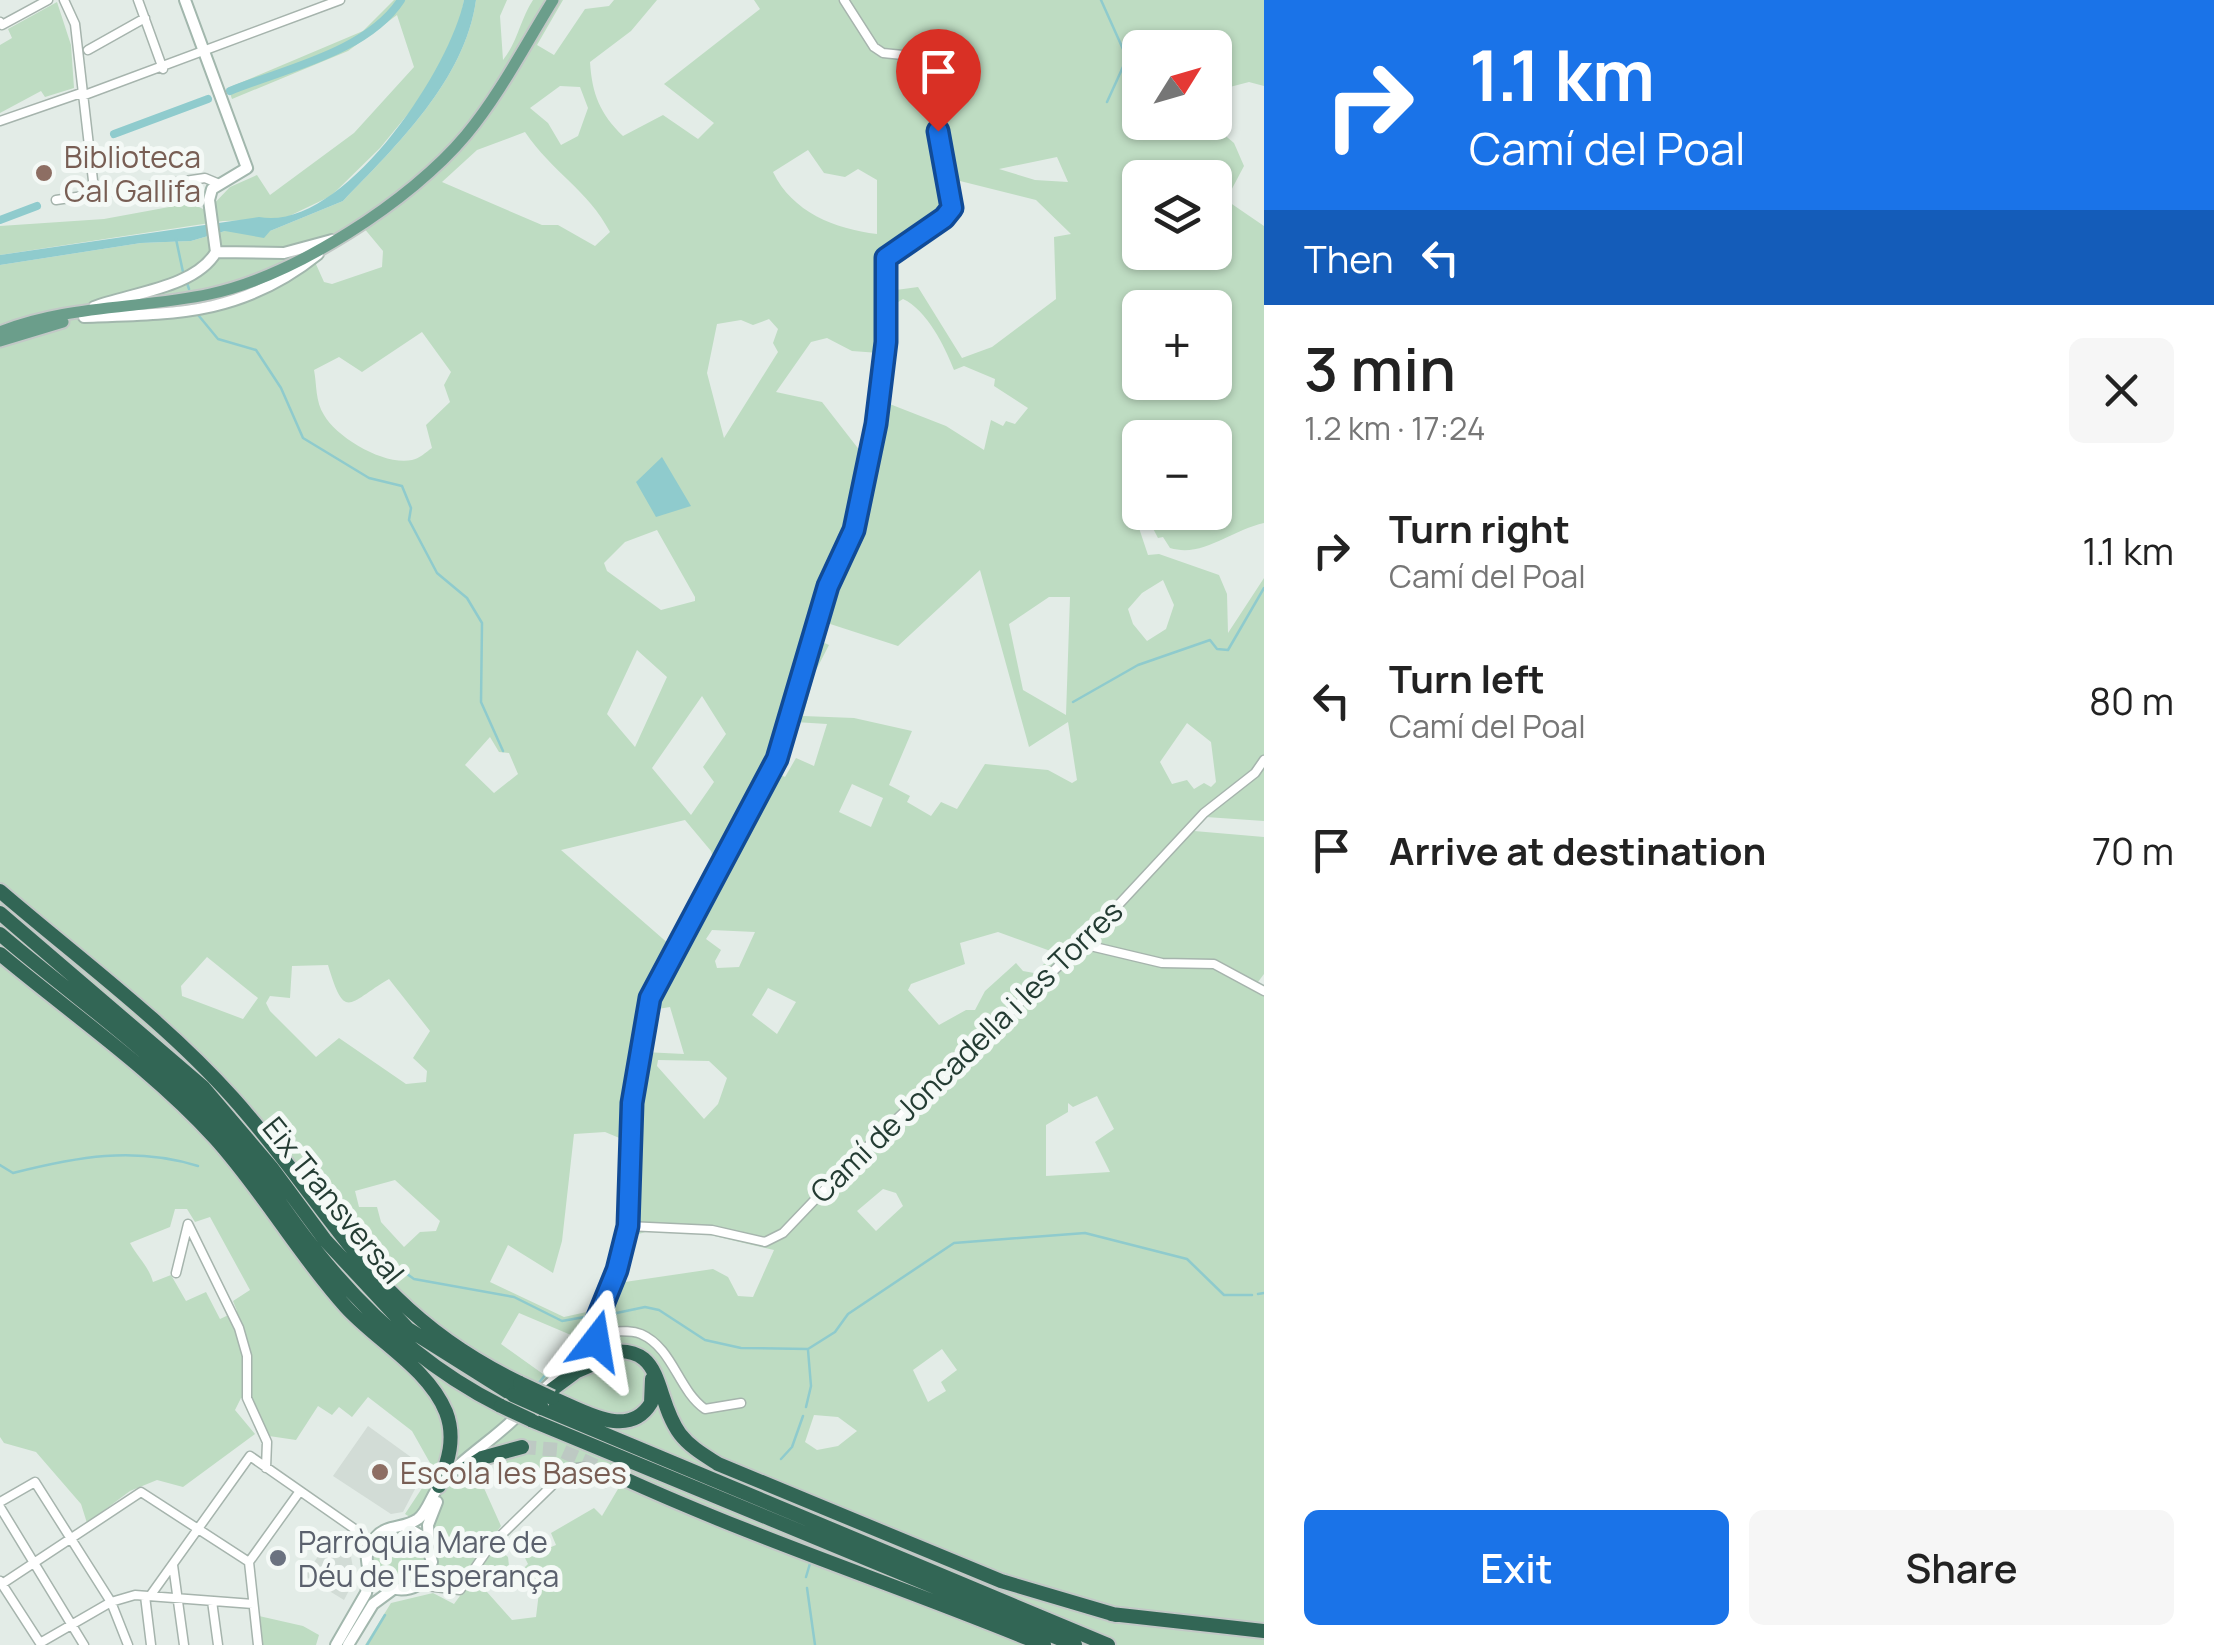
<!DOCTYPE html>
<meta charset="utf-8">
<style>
:root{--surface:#fff;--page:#f6f6f6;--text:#222;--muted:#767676;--accent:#1a73e8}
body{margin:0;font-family:Manrope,sans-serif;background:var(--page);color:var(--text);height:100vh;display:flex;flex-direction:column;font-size:38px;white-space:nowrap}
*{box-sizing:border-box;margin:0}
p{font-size:32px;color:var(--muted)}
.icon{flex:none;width:55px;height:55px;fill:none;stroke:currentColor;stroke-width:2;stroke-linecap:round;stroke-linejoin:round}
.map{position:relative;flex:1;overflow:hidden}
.drawer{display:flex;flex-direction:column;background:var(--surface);width:950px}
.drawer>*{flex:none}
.top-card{background:#1a73e8;color:#fff;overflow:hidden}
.needle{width:65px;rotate:53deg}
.controls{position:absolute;left:1122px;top:30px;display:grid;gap:20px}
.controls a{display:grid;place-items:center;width:110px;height:110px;border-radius:15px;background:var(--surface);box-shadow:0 2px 8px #0004;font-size:50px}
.pin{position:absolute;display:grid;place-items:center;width:85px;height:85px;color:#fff;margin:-102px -42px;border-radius:50% 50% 50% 0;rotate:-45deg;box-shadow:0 0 10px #0007}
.pin .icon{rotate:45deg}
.me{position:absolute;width:110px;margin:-55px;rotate:14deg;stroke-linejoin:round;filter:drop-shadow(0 0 8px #0008)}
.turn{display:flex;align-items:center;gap:35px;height:210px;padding:0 40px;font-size:45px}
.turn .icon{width:130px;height:130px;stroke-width:2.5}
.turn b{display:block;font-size:70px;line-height:85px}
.then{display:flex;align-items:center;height:95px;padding:0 40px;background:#0003;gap:20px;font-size:38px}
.round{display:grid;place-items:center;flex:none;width:105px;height:105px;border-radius:15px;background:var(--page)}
.head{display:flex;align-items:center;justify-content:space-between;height:170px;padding:0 40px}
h1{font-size:60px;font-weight:600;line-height:75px}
.action{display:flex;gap:20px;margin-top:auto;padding:20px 40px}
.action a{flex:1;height:115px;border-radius:15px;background:var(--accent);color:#fff;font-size:40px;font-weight:600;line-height:115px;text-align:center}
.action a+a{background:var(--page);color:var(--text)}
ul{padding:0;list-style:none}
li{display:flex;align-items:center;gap:30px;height:150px;padding:0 40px}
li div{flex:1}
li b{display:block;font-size:38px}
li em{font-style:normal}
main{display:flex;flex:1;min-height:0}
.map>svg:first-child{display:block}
.built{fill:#d2dcd6}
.green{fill:#bedcc2;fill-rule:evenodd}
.water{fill:#8fcbcd}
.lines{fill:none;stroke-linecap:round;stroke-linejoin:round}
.stream{stroke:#8fcbcd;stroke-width:2.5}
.canal{stroke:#8fcbcd;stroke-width:8}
.highway-tunnel{stroke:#bdc9c3;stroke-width:14;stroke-dasharray:14 7;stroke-linecap:butt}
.street-casing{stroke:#a6b4ad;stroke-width:11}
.secondary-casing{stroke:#a2b7ad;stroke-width:14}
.primary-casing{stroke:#c2c8c6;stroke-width:15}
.highway-casing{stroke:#c2c8c6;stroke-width:18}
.street{stroke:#fff;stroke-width:8}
.secondary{stroke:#fff;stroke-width:10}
.primary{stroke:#6b9e8b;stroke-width:11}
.highway{stroke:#326655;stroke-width:14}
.highway-bridge-casing{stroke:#c2c8c6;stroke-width:18;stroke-linecap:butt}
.highway-bridge{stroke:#326655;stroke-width:14}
.route-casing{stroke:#114b97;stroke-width:25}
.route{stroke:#1a73e8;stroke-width:18}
.education-dot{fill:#8d6e63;stroke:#f4f9f6;stroke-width:4}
.worship-dot{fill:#6b7280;stroke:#f4f9f6;stroke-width:4}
.labels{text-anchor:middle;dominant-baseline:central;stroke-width:10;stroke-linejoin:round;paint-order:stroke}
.education-label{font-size:30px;fill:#785e54;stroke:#f4f9f6;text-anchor:start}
.street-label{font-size:30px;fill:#243c33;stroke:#f4f9f6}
.worship-label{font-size:30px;fill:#5b616d;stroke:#f4f9f6;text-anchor:start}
</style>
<main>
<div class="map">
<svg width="1264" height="1645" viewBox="0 0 1264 1645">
<rect width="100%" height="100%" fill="#e3ece7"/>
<!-- built -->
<path class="built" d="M368,1426L426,1468L403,1512L391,1514L333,1476Z
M334,1532L350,1551L355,1579L344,1600L305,1576Z"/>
<!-- green -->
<path class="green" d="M394,0H464L460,22L426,92L380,148L331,196L283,219L223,221L0,255V226L104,219L191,203L207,211L230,187L257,175L270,195L354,133L414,67L397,15L348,51L232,99L228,88L363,31Z
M476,0H507L500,16L503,60C518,41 520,20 533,0H563L537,45L554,55L585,9L609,6L614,0H657L631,31L590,62C592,94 600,114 623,136L663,115L698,139L714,123L664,84L760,9L754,0H1264V86L1249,82L1226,88L1215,127L1234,143L1244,166L1226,200L1264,226V523C1231,530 1203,558 1170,548L1163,537L1158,538L1147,517L1135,516L1148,555L1159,554L1219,575L1227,594L1228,633L1264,578V821L1206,817L1194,831L1264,837V974L1258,982L1264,986V1645H365L391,1603L433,1593L454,1604L496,1547L508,1557L509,1566L490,1577L487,1592L512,1620L536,1617L540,1584L524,1568L528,1564L525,1558L556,1545L551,1533L594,1508L602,1516L618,1489C580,1455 555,1464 510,1475L506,1459L475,1468L501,1526L458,1584L451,1586L438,1571L434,1532L405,1514L434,1470L412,1431L368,1397L352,1417L339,1407L332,1415L318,1406L296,1440L269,1436L249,1397L241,1398L235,1410L255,1434L183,1487L157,1480L130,1491L87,1523L81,1504L36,1452L4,1443L0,1437V265L141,243L191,241L225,231H270L343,201C396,146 465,80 476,0ZM1140,48H1215V122H1140ZM560,86L580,87L588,108L578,136L561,145L548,123L530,108ZM525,132C552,172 588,190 610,232L595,246L558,225H542L442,182L477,150ZM808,150L824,173L845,177L858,169L877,180V234C835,229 792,212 773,172ZM1057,157L1068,182L1035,180L999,169ZM1140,178H1215V252H1140ZM952,179L1036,200L1071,234L1054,237L1056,299L992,347L962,358L918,287L896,290L891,260L957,208ZM363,227L383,251L382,267L332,284L324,282L315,262ZM903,299C927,310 945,347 954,370L964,366L995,379L994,386L1028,408L1015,424L1006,421L1003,426L991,420L984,450L946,426L882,401L892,306ZM1140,308H1215V382H1140ZM769,319L778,329L773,343L778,352L724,438L707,373L717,324L741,320L753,325ZM422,332L451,372L444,385L450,402L426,425L432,448C426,452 419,459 412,460C385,466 337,438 324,415C315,401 317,385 314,370L339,357L362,372ZM827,338L852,351L879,353L864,456L822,402L776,392L811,342ZM1140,438H1215V512H1140ZM657,530L695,597V601L661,610L607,571L604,563L625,542ZM980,570L1029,747L1068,722L1077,780L1072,783L1048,770L985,764L957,809L941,802L931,816L907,802L910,796L889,785L912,731L854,718L803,716L815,672L829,645L818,640L821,621L898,646ZM1163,580L1174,605L1166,629L1147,641L1133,624L1128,609L1142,593ZM1049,597H1070L1066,715L1023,690L1009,624ZM637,650L667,677L635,747L607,714ZM702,696L726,734L703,767L714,782L691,815L652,768ZM795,722L827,724L814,766L796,758L785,777L775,772ZM1187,723L1211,742L1216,782L1211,787L1204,783L1194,789L1187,780L1172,784L1160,762ZM490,737L499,752L509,753L518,774L494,793L465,765ZM852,784L883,798L871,827L839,812ZM685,820L711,851L716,868L670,945L561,850ZM712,930L755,932L739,967L717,968L715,961L721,950L706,939ZM998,932L1056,953L1034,973L1023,971L1016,963L985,991L975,1010H966L939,1025L908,990L911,984L965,964L960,943ZM207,957L258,998L243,1019L182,996L181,986ZM328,965C345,1022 348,1003 389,979L430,1031L413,1058L427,1071L426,1082L406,1084L339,1038L316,1057L270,1011L266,1003L270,996L290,998L292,966ZM768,988L796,1002L777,1034L752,1015ZM670,1007L684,1054L644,1052L652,1010ZM658,1060L709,1061L727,1078L718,1104L704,1119L657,1066ZM1097,1096L1114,1129L1095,1142L1110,1172L1046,1176V1125L1068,1112V1103L1073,1107ZM605,1132L629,1142C628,1209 621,1251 591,1311L564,1317L490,1282L508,1245L553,1273L562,1241L574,1134ZM395,1180L440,1221L436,1231L420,1232L404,1247L381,1222L377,1207H359L355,1191ZM883,1189L896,1193L903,1206L876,1231L857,1211ZM175,1209H187L195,1222L210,1217L250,1290L233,1301L237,1311L220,1319L206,1292L186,1301L171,1275L153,1282C148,1265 138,1258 130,1243L170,1227ZM652,1230L697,1232L774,1250L753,1297L738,1296L728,1277L713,1269L618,1283L632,1236ZM519,1313L571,1335L543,1374L501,1344ZM942,1349L957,1370L941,1382L946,1391L928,1402L913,1370ZM814,1415L838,1417L857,1431L838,1446L817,1450L805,1442Z
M57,2L71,45L74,88L45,97L41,91L0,113V45L12,38L8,29Z
M374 1559a26 26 0 1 1 52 0a26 26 0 1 1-52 0Z
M259,1616L303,1626L319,1635L316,1645H263Z"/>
<!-- water -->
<path class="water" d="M464,0H476C465,80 396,146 343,201L270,231L264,238L225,231L191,241L141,243L0,265V255L259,217C342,233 450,70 464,0Z
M662,457L691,506L656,517L636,482Z"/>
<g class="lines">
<!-- stream -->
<path class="stream" d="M1101,0L1127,58L1107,102
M176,239L183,272
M187,283L189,289
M199,316L218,339L256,350L281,388L303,438L369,478L402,486L411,508L409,520L437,573L467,598L482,623L481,702L503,751
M1073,702L1138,665L1210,640L1217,649L1228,650L1264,588
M0,1165L13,1173C76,1157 134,1146 198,1166
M355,1224L378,1253L414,1279L514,1297L562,1321L590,1316
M611,1272L623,1232
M1258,1294L1264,1293
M607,1315L645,1307L659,1310L705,1340L741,1348L808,1349L835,1332L848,1314L954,1243L1085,1233L1187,1259L1224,1295H1252
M538,1384L592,1316
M806,1407L811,1386L808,1350
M781,1459L792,1447L803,1416
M806,1577L811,1560
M807,1588L815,1645
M367,1645L385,1615"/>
<!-- canal -->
<path class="canal" d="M230,91C284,69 367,52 401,0
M114,134L208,99
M81,162L86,146
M0,220L37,206"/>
<!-- highway-tunnel -->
<path class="highway-tunnel" d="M522,1447L560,1450L623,1478"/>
<!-- street casing -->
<g class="street-casing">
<path id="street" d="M64,0L75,24L95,198
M138,0L163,69
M0,22L2,25L48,0
M88,50L145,18
M82,96L340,0
M0,121L81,93
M56,200L205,178L217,183
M1082,944L1162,963L1214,964L1264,991
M628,1226L712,1230L765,1242L783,1233L848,1165L1082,944L1204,813L1255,773L1264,760
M176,1273L188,1224L239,1328L247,1356V1398L267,1442L266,1468
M592,1331C608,1334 626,1328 641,1334C673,1348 678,1390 705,1409L741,1403
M576,1362L624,1250L631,1196L632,1103L651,998L777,759L828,586L854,530L876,424L885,342L886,258L944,218L952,207L928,65L922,57L883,53L874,47L844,0
M0,1502L35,1482L111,1602L128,1645
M0,1507L84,1645
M173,1565L184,1645
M431,1565L445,1588
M0,1581L40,1643L111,1602L135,1595L253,1604
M2,1584L141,1492L249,1562
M418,1585L460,1590L490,1546L569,1469L584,1467L605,1483
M145,1596L151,1645
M150,1596L250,1456L359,1532L369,1548
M212,1601L218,1645
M258,1645L249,1562L300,1491"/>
</g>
<!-- secondary casing -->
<g class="secondary-casing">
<path id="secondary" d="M216,252L284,253L332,240
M94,307C130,293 195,288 216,252L209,200L212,189L247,168L185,0
M84,317C176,314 242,315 318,254
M544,1389L564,1370L594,1355
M404,1526L425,1538L432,1562L418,1585C387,1602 349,1566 376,1537C387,1524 404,1529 418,1519C428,1511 431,1496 439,1486C462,1457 496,1439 521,1412
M429,1543L428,1525L437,1502
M336,1645L366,1593L370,1573
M348,1645L373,1604L392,1590"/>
</g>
<!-- primary casing -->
<g class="primary-casing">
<path id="primary" d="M0,332C65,305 141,309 210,294C294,276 411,201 466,135C500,94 525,45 553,0
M0,341L63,322"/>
</g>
<!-- highway casing -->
<g class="highway-casing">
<path id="highway" d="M0,891C78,958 164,1021 233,1098C335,1212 371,1312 520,1383
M0,913L203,1087L271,1167L325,1240L408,1329L513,1395
M0,934C74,997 159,1056 224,1129C258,1167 284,1212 316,1251C368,1316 427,1369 501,1406
M0,954C72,1014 152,1069 215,1138C263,1191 298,1254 346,1307C377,1341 428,1368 446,1412C456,1438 448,1461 439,1486
M594,1355C668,1336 651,1394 680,1434C690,1447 704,1455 718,1464L1001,1581L1116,1615
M550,1391L577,1371L605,1359
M552,1398C583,1410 628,1441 651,1403L652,1379
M542,1408L1108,1645
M531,1420L1075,1645
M453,1477L482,1458L522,1447
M623,1478C761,1541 904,1587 1044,1645
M1111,1614L1264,1631"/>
</g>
<!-- street -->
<use href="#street" class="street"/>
<!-- secondary -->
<use href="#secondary" class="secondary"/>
<!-- primary -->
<use href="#primary" class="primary"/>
<!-- highway -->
<use href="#highway" class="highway"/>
<!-- highway-bridge casing -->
<g class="highway-bridge-casing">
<path id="highway-bridge" d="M520,1383L552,1398
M513,1395L542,1408
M501,1406L531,1420"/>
</g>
<!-- highway-bridge -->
<use href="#highway-bridge" class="highway-bridge"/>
</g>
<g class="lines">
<!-- route casing -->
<g class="route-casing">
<path id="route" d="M596,1341L591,1334L617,1270L628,1226L632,1103L650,998L777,759L828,586L854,530L876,424L886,342V258L944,218L952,208L938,131"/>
</g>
<!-- route -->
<use href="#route" class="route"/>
</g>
<!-- markers -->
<g class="education-dot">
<circle cx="44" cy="173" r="10"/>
<circle cx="380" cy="1472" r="10"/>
</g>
<circle class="worship-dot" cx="278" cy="1558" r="10"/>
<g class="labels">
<!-- education labels -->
<g class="education-label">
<text x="64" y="156">Biblioteca<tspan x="64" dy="34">Cal Gallifa</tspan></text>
<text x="400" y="1472">Escola les Bases</text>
</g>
<!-- street labels -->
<g class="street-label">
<text transform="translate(966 1051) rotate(-44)">Camí de Joncadella i les Torres</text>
<text transform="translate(334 1200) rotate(51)">Eix Transversal</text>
</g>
<!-- worship labels -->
<g class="worship-label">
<text x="298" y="1541">Parròquia Mare de<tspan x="298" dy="34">Déu de l'Esperança</tspan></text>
</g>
</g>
</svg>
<div class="controls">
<a><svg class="needle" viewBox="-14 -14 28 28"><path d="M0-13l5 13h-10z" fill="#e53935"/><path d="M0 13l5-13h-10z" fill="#767676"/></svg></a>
<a><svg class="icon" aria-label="layers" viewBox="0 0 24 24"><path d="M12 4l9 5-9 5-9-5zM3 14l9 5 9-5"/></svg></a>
<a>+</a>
<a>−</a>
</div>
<div class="pin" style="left:938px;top:131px;background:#d93025"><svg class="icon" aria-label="arrive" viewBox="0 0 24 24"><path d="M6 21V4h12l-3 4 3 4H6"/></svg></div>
<svg class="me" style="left:596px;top:1341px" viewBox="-20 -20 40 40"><path d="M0-17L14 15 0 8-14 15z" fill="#1a73e8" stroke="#fff" stroke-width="4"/></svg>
</div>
<section class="drawer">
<div class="top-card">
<div class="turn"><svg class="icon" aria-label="right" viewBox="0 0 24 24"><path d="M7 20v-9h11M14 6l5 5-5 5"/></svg><div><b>1.1 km</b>Camí del Poal</div></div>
<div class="then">Then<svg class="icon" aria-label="left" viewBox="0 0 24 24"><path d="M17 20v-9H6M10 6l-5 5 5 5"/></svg></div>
</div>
<div class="head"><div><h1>3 min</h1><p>1.2 km · 17:24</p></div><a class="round"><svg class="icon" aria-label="close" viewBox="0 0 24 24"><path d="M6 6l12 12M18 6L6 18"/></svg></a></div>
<ul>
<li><svg class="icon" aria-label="right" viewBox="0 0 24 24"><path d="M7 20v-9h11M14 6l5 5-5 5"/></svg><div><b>Turn right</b><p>Camí del Poal</p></div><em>1.1 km</em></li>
<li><svg class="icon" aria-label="left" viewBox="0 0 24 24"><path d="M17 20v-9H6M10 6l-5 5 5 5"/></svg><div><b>Turn left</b><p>Camí del Poal</p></div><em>80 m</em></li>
<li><svg class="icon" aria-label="arrive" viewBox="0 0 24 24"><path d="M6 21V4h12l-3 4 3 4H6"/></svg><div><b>Arrive at destination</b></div><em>70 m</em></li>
</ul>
<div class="action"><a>Exit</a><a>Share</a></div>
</section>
</main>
